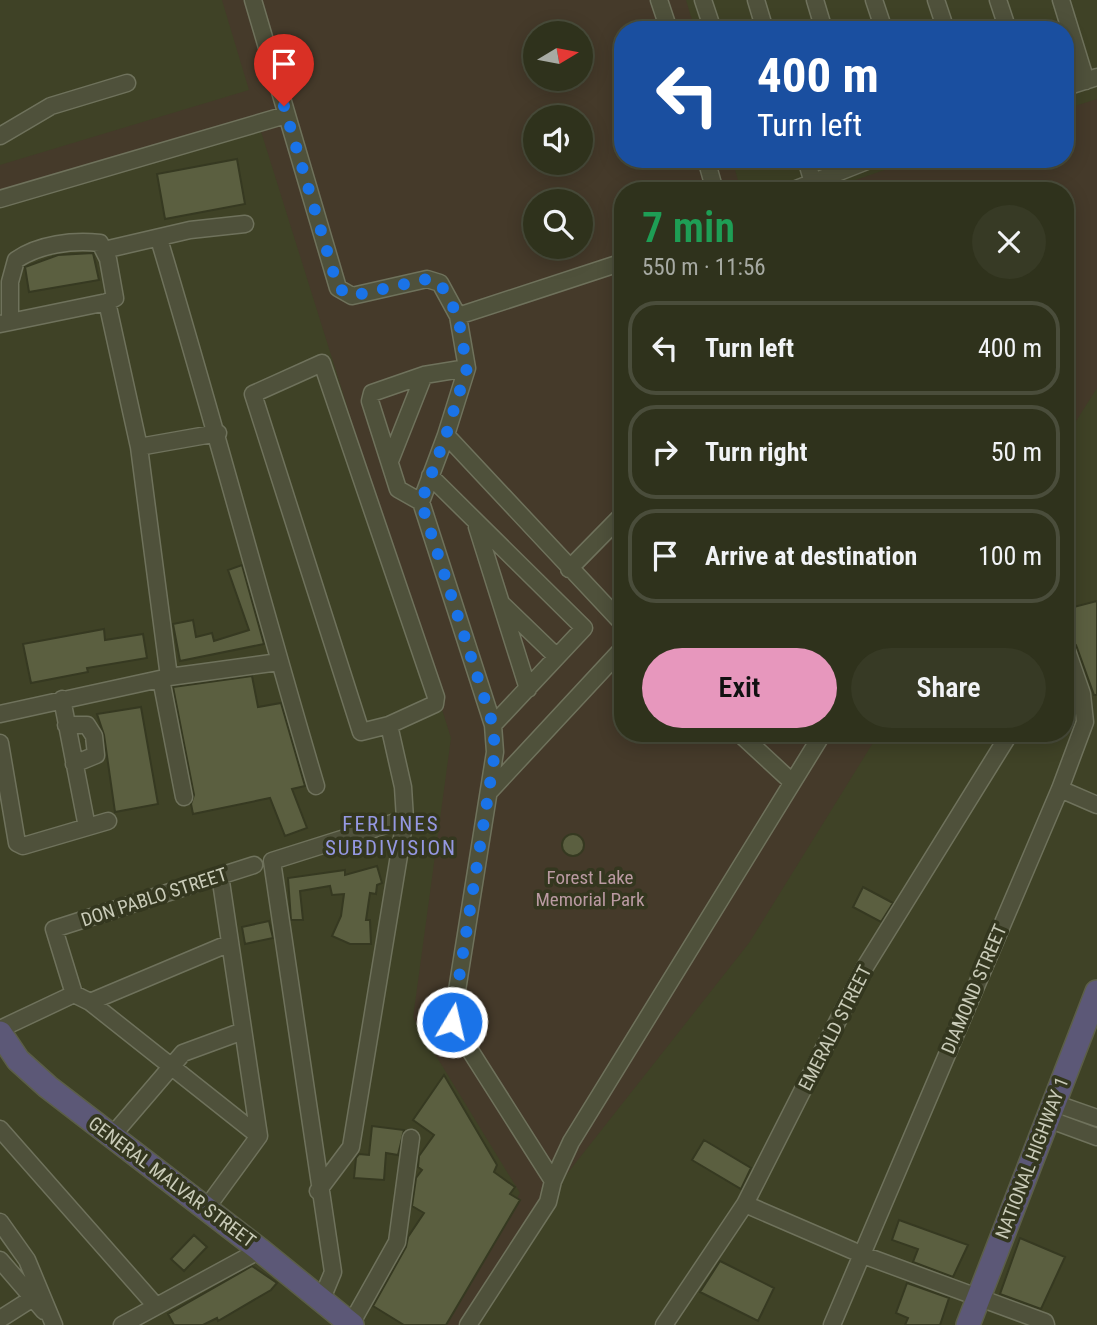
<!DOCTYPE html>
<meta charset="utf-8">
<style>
:root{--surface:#2f321c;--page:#373a25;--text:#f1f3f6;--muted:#a7aaa3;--line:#4a4d3b;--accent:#e797bd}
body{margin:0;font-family:"Roboto Condensed",sans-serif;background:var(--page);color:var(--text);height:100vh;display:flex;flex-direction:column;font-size:26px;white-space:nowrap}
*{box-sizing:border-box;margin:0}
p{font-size:23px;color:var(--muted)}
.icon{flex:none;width:38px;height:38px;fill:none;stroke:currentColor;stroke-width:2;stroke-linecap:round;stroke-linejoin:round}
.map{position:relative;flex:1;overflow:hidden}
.panel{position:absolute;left:614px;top:182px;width:460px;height:560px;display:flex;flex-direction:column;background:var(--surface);border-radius:28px;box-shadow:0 4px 18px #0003,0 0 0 2px var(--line)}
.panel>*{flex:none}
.guide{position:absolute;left:614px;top:21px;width:460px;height:147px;border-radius:28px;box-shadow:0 4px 18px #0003,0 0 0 2px var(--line);background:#1a4fa0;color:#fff;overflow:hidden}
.needle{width:46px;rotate:80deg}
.tools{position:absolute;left:523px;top:21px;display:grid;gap:14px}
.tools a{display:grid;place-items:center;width:70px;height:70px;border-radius:50%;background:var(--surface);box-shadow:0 4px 18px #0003,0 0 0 2px var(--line);font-size:35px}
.pin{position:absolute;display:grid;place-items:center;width:60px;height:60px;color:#fff;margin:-72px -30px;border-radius:50% 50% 50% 0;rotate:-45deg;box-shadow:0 0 7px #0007}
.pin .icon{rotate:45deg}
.me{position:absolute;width:77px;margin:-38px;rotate:9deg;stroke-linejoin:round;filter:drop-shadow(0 0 5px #0008)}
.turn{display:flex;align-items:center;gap:24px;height:147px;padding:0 28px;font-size:32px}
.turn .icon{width:91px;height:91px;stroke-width:2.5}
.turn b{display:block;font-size:49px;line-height:60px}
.round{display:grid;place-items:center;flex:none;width:74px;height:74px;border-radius:37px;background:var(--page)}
.head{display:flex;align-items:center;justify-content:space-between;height:119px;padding:0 28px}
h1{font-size:42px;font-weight:600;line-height:52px;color:#1e9e55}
.primary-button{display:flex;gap:14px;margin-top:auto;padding:14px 28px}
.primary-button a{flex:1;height:80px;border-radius:42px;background:var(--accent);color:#111;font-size:28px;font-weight:600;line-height:80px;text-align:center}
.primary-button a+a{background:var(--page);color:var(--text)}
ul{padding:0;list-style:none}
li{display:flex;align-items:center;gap:21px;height:94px;margin:0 14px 10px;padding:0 14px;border:4px solid var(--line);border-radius:28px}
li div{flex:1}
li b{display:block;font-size:26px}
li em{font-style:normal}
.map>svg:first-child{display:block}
.green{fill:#453a2a;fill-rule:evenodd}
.building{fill:#5b5f40;stroke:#363921;stroke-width:2}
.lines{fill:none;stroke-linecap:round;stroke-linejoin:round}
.minor-casing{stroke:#6f725c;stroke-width:19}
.highway-casing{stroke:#5c5f48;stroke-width:26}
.minor{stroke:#4f513b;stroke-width:16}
.highway{stroke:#5c5877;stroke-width:23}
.route{stroke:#1a73e8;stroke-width:12;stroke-dasharray:0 21.6}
.labels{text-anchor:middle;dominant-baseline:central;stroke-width:7;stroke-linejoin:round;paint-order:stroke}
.park-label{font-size:19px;fill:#ba9aa2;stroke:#34371f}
.street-label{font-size:19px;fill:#c9cbb8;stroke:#34371f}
.neighbourhood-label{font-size:21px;letter-spacing:2px;fill:#9598e2;stroke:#34371f}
</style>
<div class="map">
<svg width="1097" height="1325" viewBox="0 0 1097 1325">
<rect width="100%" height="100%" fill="#3f4226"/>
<!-- green -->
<path class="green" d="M222,0H686L695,30H623V159H732L741,191H623V733H879L749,943L566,1175L474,1325H445L520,1193L413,1018L451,738L259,125L0,202V165L249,90ZM536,33H581V79H536ZM536,117H581V163H536ZM536,201H581V247H536Z
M1097,99V388L1066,437V191H823L917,159H1066V109Z"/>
<!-- building -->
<path class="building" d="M237,159L245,204L165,219L157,174Z
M93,253L99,280L29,292L25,267L58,255Z
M242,565L264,644L180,661L173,624L193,620L196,637L212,633L214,641L249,630L228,570Z
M1097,601V695H1094L1076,645L1068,638L1066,609Z
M104,629L105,640L143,634L147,658L87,668L88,672L31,683L23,644Z
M252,676L258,707L281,703L305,786L292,789L307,828L285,836L270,798L193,814L191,804L194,795L173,687Z
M141,707L158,804L115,812L104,735L97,714Z
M562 845a11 11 0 1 1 22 0a11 11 0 1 1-22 0Z
M377,866L382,883L377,885L376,894L370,893L366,920H370L371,944H350L332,936L341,916L344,894L332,895L330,886L300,891L303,920H291L288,878L345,870V875Z
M863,887L893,903L881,922L853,907Z
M269,921L273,938L245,944L242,927Z
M444,1075L497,1165L494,1172L515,1187L510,1194L520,1200L446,1325H404L373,1306L406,1247L408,1237L424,1213L412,1206L416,1178L422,1170L418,1167L419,1156L434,1135L413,1120Z
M372,1126L404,1130L398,1155L386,1153L384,1180L354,1178L356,1158L359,1154L369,1155Z
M704,1140L751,1168L741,1189L692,1160Z
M899,1220L968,1245L953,1277L913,1262L918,1249L892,1240Z
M194,1235L207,1247L184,1271L171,1259Z
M1020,1238L1065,1257L1041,1309L1000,1294Z
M720,1261L774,1288L758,1321L700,1292Z
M252,1266L277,1283L271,1290L218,1321L217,1318L203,1325H174L168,1314Z
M907,1283L949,1298L940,1325H905L908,1318L896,1313Z"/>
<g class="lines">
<!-- minor casing -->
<g class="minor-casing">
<path id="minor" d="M253,0L338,288L352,296L427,279L440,283L458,316L467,368L446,435L623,624
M659,0L669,30
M703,0L713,30
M756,0L765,30
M815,0L824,30
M874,0L884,30
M936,0L946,30
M998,0L1008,30
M1061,0L1086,81
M1066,87L1097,77
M0,136L51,106L127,83
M706,159L715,191
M806,159L813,183
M791,191L872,159
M0,199L286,115
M159,239C214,421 262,604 316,786
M104,250L190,230L245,224
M107,302L139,447L169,677
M458,316L623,262
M0,324L10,322L107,302L115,298L108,259L100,243C73,240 39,244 16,260L10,282V322
M322,363L436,697L435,704L389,725L361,732L253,394Z
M446,435L421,502L493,725L495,752L452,1022L553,1181
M139,447L218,433
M390,461L424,375
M430,476L584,628L493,725
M421,502L398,489L370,401L372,393L424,375L467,368
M477,527L528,689
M569,569L623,514
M503,605L557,657
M161,679L184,797
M62,699L87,827
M0,714L169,677L279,662
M66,725H87L94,736L96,755L74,764
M739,733L792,782
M0,743L17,843L23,846L108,821
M1060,789L1097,805
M490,791L623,648
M254,865L54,929L74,994L90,1002L259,1136
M90,1002L230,943
M0,1029L74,994
M1054,1103L1097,1118
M1048,1119L1097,1137
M0,1129L156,1306
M111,1137L183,1053L243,1031
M318,1191L351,1147L405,819L403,787L389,725
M745,1204L863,1255L1045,1322L1046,1325
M205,1210L259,1136L220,875
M0,1222L27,1260L54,1325
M0,1260L44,1311
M321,1301L333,1272L272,861L405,819
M0,1319L33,1298
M351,1324L397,1242L411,1138
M122,1325L260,1250
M468,1325L548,1202L553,1181L571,1142L823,733
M664,1325L745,1204L865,967L1010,733
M832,1325L1060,789L1085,722L1082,694L1066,648"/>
</g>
<!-- highway casing -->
<g class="highway-casing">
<path id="highway" d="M0,1033L18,1060L48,1087L260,1250L352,1325
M968,1325L1097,992"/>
</g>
<!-- minor -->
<use href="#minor" class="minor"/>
<!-- highway -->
<use href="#highway" class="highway"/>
</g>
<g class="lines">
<!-- route -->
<path class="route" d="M284,106L338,288L352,296L427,279L440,283L458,316L467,368L446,435L421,502L493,725L495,752L452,1022"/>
</g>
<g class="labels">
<!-- park labels -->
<g class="park-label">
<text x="590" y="877">Forest Lake<tspan x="590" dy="22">Memorial Park</tspan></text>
</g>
<!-- street labels -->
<g class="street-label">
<text transform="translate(154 897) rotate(-18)">DON PABLO STREET</text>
<text transform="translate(974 989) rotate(-67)">DIAMOND STREET</text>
<text transform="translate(835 1028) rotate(-63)">EMERALD STREET</text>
<text transform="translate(1032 1158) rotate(-69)">NATIONAL HIGHWAY 1</text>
<text transform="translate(172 1182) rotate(37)">GENERAL MALVAR STREET</text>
</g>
<!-- neighbourhood labels -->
<g class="neighbourhood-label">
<text x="391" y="824">FERLINES<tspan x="391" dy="24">SUBDIVISION</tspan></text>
</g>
</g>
</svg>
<div class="tools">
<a><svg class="needle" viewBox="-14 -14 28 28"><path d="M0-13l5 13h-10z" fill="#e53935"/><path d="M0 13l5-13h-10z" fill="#a7aaa3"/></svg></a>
<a><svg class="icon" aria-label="sound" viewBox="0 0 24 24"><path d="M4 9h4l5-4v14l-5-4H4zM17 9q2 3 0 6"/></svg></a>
<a><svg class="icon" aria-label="search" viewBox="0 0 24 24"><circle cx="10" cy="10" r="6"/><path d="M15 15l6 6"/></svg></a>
</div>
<div class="pin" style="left:284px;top:106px;background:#d93025"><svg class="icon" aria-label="arrive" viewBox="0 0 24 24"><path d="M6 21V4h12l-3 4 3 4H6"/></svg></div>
<svg class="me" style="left:452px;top:1022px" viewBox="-20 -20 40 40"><circle r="17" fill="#1a73e8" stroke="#fff" stroke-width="3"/><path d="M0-11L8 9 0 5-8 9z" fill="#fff"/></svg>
<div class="guide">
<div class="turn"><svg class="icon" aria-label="left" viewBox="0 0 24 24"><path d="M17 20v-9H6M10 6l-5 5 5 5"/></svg><div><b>400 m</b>Turn left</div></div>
</div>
<section class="panel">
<div class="head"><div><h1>7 min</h1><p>550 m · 11:56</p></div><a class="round"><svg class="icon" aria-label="close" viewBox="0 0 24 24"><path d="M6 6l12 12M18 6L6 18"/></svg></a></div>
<ul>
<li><svg class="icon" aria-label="left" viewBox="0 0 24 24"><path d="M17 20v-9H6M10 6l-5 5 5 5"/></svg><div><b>Turn left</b></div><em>400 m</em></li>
<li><svg class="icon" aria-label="right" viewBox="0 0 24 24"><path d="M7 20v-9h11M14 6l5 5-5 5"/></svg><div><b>Turn right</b></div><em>50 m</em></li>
<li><svg class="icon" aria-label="arrive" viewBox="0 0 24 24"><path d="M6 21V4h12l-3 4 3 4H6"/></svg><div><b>Arrive at destination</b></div><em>100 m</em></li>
</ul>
<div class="primary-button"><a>Exit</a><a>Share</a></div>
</section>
</div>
